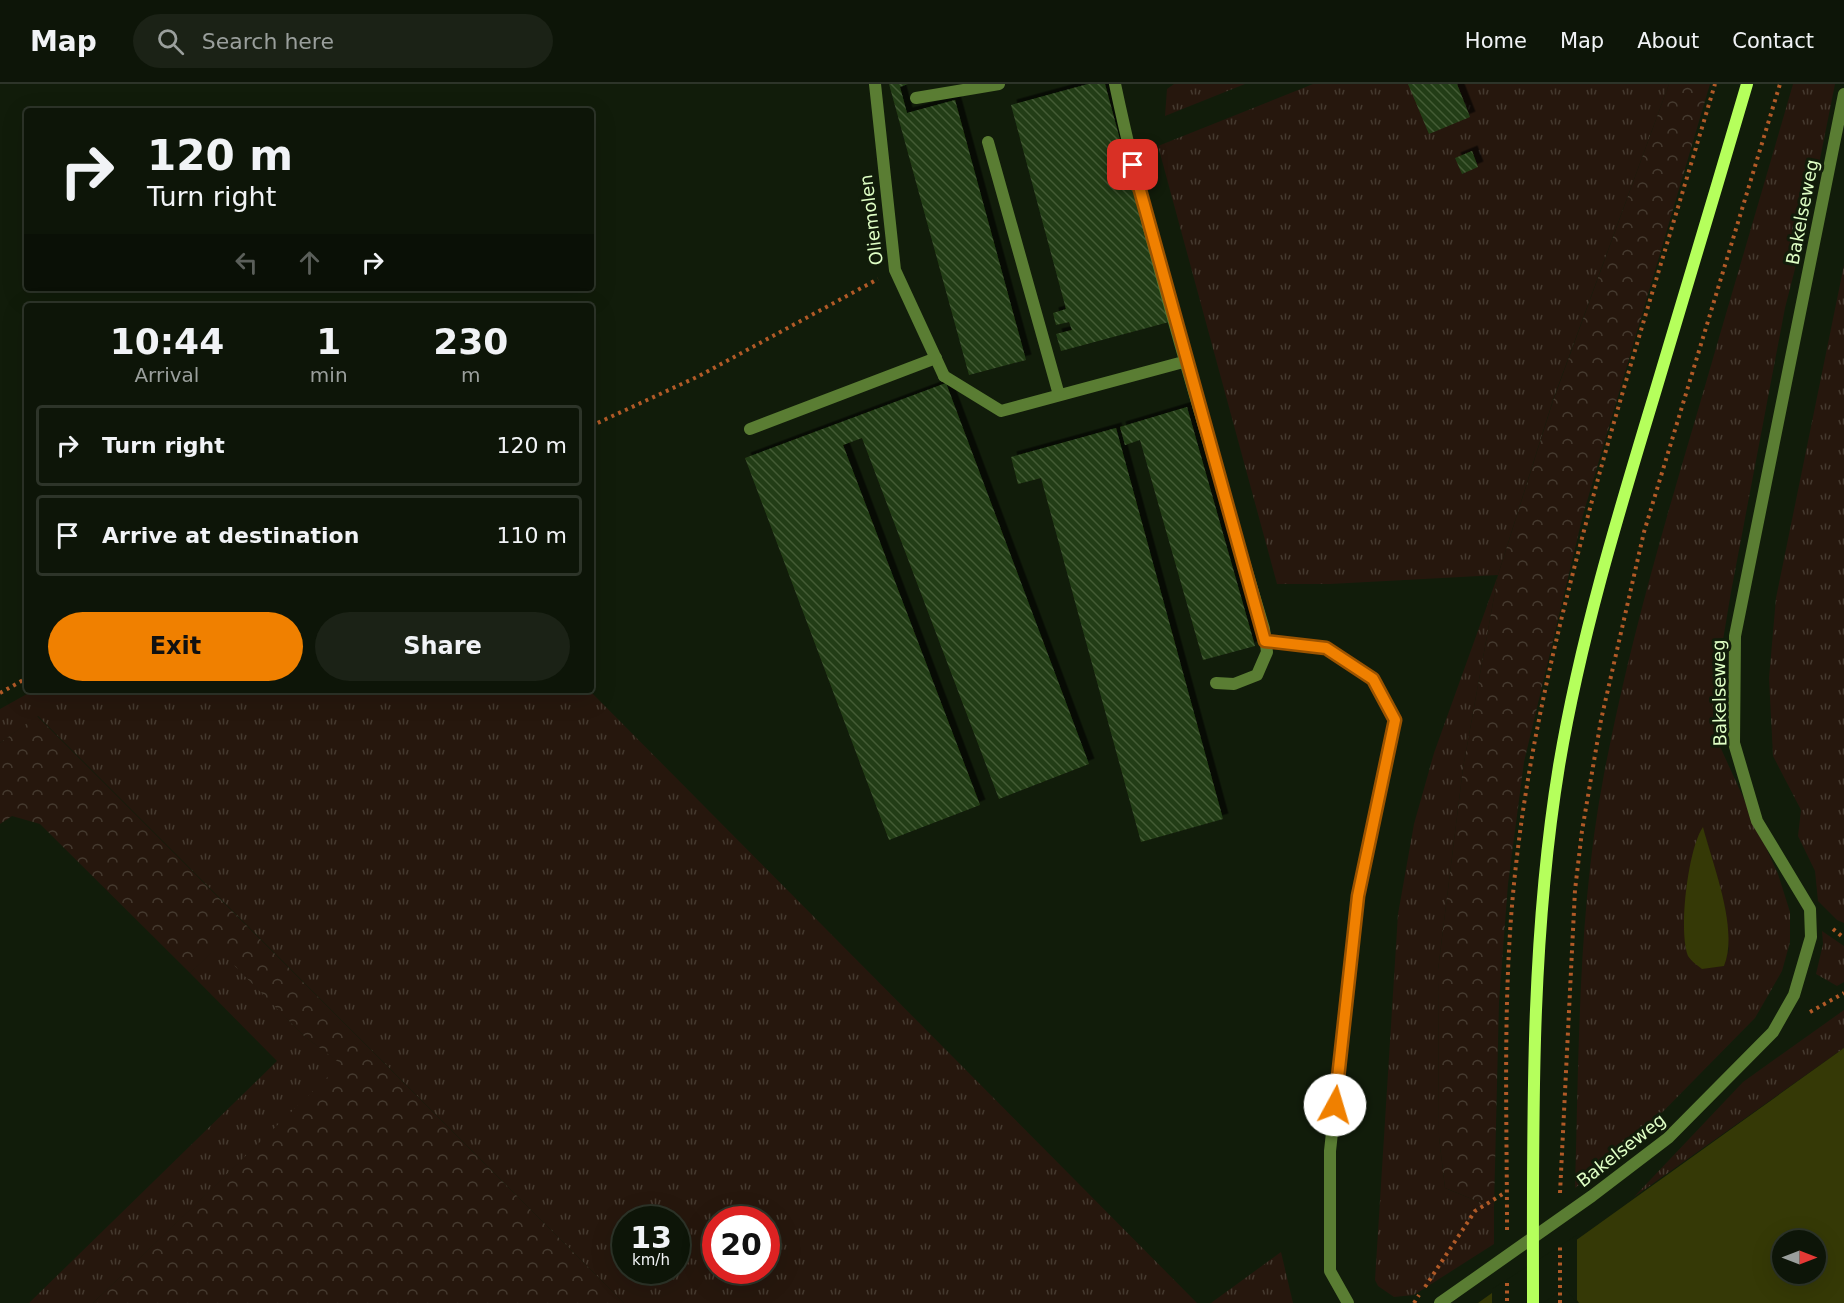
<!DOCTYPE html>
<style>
:root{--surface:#0d1508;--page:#1b2216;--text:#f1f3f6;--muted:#9a9f9c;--line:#2d3429;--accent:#f08000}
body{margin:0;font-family:"DejaVu Sans",sans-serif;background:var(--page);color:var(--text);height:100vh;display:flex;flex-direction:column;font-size:22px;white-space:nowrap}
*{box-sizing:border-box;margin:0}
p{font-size:20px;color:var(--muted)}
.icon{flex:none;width:33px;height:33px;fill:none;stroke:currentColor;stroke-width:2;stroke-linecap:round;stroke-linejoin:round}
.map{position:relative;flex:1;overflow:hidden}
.sheet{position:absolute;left:24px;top:219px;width:570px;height:390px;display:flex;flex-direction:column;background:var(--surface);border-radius:6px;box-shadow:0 6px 24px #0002,0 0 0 2px var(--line)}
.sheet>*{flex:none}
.guide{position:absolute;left:24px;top:24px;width:570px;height:183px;border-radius:6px;box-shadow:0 6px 24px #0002,0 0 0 2px var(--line);background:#0d1508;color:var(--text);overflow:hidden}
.needle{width:39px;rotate:90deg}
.controls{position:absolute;left:1772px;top:1146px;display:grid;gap:12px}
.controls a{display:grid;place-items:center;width:54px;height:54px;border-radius:50%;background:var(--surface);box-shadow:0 6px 24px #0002,0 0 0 2px var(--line);font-size:30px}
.speed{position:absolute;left:612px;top:1122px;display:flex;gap:12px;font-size:30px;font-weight:700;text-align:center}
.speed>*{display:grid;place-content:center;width:78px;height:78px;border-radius:50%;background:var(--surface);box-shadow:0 6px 24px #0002,0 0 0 2px var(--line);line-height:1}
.speed small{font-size:15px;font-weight:400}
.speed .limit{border:9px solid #d22;background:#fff;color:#111}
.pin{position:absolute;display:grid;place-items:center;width:51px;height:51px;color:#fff;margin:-26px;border-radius:12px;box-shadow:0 3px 9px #0006}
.me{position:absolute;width:66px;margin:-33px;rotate:6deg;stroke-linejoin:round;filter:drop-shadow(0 0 4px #0008)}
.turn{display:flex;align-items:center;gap:21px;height:126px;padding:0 24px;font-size:27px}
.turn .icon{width:78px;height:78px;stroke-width:2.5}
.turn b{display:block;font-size:42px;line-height:51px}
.lanes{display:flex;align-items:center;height:57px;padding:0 24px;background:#0003;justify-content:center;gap:30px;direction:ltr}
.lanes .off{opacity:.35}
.eta{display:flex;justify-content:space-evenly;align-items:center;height:102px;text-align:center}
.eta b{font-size:36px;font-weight:800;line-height:42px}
.cta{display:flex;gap:12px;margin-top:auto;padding:12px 24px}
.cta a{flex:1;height:69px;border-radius:36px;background:var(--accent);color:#111;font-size:24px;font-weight:800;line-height:69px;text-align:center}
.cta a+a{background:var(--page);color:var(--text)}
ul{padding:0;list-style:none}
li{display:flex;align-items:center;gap:18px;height:81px;margin:0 12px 9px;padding:0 12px;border:3px solid var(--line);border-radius:6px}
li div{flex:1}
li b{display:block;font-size:22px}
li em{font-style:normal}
header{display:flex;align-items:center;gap:36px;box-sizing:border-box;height:84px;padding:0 30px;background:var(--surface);border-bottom:2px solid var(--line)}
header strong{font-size:28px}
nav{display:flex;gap:33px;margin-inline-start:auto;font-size:21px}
.search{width:420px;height:54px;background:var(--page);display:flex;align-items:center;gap:15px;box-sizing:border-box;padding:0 21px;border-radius:33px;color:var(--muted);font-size:22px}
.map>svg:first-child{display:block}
.grass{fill:url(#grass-tufts);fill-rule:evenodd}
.forest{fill:url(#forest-crowns)}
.water{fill:#353906;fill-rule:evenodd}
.pier{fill:#111c0a}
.building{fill:url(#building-back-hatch);filter:url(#shadow)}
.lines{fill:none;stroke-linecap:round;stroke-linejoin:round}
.path{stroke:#b15a27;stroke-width:4;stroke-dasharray:3 4.5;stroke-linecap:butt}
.lane{stroke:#5a7d33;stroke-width:12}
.street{stroke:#5a7d33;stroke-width:12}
.secondary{stroke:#b5ff5c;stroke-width:12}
.route-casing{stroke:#9c5300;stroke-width:15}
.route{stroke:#f08000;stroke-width:10}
.labels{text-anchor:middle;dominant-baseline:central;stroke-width:6;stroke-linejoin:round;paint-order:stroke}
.street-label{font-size:18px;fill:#dfffc5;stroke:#111c0a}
</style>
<header>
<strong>Map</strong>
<div class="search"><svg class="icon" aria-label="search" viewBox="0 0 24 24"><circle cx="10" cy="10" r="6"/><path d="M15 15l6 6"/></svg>Search here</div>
<nav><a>Home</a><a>Map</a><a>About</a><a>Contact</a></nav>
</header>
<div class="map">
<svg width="1844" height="1219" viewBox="0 0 1844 1219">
<defs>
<pattern id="grass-tufts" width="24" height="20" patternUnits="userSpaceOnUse" patternTransform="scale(1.5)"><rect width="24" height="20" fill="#26170d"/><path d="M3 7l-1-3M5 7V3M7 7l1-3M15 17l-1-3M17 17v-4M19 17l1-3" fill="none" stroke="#453a2f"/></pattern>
<pattern id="forest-crowns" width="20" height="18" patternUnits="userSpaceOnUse" patternTransform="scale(1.5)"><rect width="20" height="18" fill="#26170d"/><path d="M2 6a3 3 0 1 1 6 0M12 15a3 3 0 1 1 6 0" fill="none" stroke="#453a2f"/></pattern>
<pattern id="building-back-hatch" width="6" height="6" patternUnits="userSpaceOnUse" patternTransform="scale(1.5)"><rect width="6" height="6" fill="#243e16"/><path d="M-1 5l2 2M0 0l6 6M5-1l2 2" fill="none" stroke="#435b36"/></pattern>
<filter id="shadow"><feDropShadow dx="5.5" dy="-5.5" stdDeviation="0" flood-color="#0009"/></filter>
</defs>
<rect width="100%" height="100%" fill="#111c0a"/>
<!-- grass -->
<path class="grass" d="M1174,0H1245L1165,32L1167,5Z
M1313,0H1669L1553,316L1498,491L1463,684L1438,886L1439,1053L1445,1104L1494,1124V1160L1414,1211L1394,1213L1378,1202L1375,1196L1398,830L1414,740L1434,669L1498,491L1330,500H1277L1158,62Z
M1793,0H1835L1809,130L1785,224L1731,508L1721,568L1719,613L1718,658L1778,790L1790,828V858L1782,887L1755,934L1636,1055L1575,1104C1579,966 1578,826 1604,690C1627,569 1661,451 1696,333C1728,222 1761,111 1793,0ZM1703,744L1725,824L1729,871Z
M1844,181V839L1837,836L1818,817L1815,787L1798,752L1801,726L1773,672L1769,594L1776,514Z
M34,606H589L1197,1219H624L38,632L0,659V625ZM626,1136H676V1186H626ZM716,1136H766V1186H716Z
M1822,847L1844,862V898L1837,902L1816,890L1823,860Z
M217,863L304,952L342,980L93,1219H29L277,977L190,889Z
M1844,926V964L1634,1113L1743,998Z
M1281,1168L1293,1219H1211Z"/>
<!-- forest -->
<path class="forest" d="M1669,0H1710L1583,431L1524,678L1508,800L1499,918L1494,1124L1445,1104L1439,1053L1438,886L1463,684L1498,491L1553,317Z
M37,632L624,1219H93L341,980L304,952L217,864L190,889L40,740L12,732L0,740V659Z"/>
<!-- water -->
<path class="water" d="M1703,743C1713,782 1739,845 1724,882L1702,885C1697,881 1691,877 1688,872C1678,848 1688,764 1703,743Z
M1844,964V1219H1579L1566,1200L1537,1219H1478L1517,1191L1575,1157ZM1782,1156H1815V1190H1782Z"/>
<!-- pier -->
<path class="pier" d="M1577,1151V1219L1565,1204L1543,1219H1492V1205Z"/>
<!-- building -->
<path class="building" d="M889,0H908L900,3L907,29L955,16L1026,276L969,291Z
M1088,0H1105L1169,238L1061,267L1056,250L1072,246L1069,238L1056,241L1053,229L1066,225L1011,21Z
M1408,0H1457L1470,33L1429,50Z
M1472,67L1478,83L1462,90L1455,74Z
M946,299L1089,680L999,715L862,354L843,361L980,721L889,756L745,374Z
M1187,323L1255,562L1203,576L1140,356L1125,361L1120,343Z
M1116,344L1223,735L1141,758L1041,394L1018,400L1011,373Z"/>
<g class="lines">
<!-- path -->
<path class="path" d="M591,342L699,292L878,195
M0,609L27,594
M1833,845L1844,854
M1810,928L1844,909
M1560,1109L1575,806L1582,747L1601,636L1644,448L1780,0
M1507,1146C1507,1025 1502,902 1516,781C1531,646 1565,515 1601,384C1637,256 1677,128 1715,0
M1507,1199V1219
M1425,1203L1475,1127L1506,1108
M1414,1219L1419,1211
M1560,1219V1161"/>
<!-- lane -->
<path class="lane" d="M1115,0C1154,184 1211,365 1264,545L1267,568L1257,591L1234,600L1216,599
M916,14L999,0
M988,58L1059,311
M944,292L1001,327L1187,277
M750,345L936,274
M1265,557L1326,564L1373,595L1395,636L1358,812L1330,1067V1187L1348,1219"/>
<!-- street -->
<path class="street" d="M875,0L895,186L944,292
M1440,1219L1592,1112L1668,1054L1773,948L1794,911L1811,853L1810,825L1757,737L1734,659L1735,552L1844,10"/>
<!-- secondary -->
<path class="secondary" d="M1533,1219C1533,1040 1530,859 1559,682C1580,556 1617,434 1654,312C1686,208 1716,104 1747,0"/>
</g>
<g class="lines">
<!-- route casing -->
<g class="route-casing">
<path id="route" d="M1133,81L1265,557L1326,564L1373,595L1395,636L1358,812L1335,1021"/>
</g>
<!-- route -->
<use href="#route" class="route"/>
</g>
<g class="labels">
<!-- street labels -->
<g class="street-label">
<text transform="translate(1802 128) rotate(-79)">Bakelseweg</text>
<text transform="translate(871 136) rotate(-97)">Oliemolen</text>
<text transform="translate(1719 609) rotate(-91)">Bakelseweg</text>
<text transform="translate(1621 1066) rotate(-38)">Bakelseweg</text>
</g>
</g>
</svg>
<div class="controls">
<a><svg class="needle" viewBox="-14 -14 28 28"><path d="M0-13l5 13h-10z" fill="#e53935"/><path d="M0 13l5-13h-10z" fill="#9a9f9c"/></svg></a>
</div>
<div class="speed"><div>13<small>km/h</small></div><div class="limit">20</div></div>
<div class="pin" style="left:1133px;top:81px;background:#d93025"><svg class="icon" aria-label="arrive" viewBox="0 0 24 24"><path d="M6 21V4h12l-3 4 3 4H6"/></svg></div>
<svg class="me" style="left:1335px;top:1021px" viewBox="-20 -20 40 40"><circle r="19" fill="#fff"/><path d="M0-13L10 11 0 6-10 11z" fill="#f08000"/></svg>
<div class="guide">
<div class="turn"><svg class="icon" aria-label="right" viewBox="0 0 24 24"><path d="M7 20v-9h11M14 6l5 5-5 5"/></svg><div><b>120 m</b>Turn right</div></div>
<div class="lanes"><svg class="icon off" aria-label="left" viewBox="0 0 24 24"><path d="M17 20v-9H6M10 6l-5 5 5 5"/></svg><svg class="icon off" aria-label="ahead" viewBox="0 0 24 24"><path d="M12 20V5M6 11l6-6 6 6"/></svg><svg class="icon" aria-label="right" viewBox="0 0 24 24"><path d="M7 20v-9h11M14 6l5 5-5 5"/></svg></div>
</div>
<section class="sheet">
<div class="eta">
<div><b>10:44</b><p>Arrival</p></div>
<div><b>1</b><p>min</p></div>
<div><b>230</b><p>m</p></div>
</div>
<ul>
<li><svg class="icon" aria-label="right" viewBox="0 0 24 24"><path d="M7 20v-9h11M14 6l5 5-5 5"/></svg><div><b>Turn right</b></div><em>120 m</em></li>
<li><svg class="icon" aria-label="arrive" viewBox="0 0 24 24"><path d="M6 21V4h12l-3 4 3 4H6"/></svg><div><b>Arrive at destination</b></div><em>110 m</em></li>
</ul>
<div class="cta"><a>Exit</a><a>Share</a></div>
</section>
</div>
